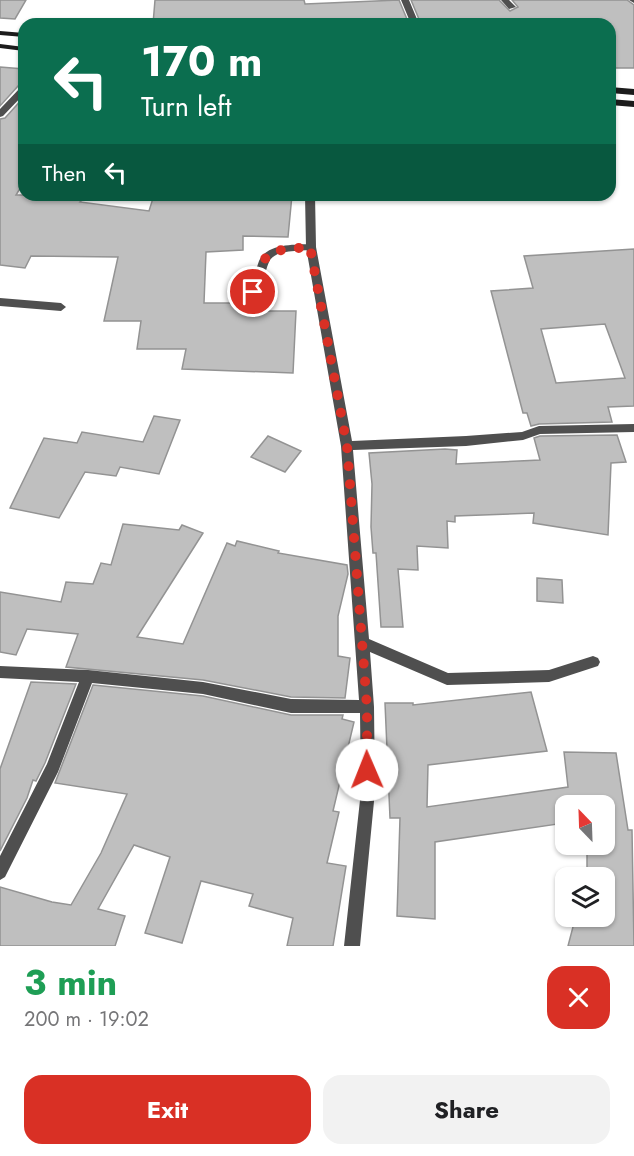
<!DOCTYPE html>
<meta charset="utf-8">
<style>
:root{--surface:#fff;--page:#f2f2f2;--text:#202124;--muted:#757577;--accent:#d93025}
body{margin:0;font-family:Jost,sans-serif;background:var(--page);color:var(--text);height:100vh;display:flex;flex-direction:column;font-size:22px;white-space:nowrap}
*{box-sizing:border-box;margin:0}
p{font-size:20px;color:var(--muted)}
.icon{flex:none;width:33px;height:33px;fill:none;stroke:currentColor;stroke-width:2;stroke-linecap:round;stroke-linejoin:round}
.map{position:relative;height:946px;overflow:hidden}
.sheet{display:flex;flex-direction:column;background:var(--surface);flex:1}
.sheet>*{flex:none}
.hud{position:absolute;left:18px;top:18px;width:598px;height:183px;border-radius:18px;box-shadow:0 2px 4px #0004;background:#0b6e4f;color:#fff;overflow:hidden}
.needle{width:39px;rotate:337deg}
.controls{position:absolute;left:555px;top:795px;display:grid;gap:12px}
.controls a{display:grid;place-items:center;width:60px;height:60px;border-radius:12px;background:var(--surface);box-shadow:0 2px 4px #0004;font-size:30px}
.pin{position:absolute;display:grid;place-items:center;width:51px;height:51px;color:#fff;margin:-26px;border:3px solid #fff;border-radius:50%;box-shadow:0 2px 6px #0007}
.me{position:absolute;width:66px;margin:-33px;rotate:359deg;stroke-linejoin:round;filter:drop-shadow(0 0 4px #0008)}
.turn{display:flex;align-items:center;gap:21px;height:126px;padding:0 24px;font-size:27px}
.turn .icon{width:78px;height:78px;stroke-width:2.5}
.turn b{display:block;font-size:42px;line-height:51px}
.then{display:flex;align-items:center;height:57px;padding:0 24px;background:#0003;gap:12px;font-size:22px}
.round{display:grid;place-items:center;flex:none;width:63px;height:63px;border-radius:18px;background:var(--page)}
.summary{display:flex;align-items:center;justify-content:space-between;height:102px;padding:0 24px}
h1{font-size:36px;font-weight:700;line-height:45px;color:#1e9e55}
.primary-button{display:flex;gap:12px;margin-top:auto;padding:12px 24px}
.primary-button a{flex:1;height:69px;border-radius:18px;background:var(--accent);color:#fff;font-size:24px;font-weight:700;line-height:69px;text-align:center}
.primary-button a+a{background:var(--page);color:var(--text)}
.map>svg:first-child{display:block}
.building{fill:#bfbfbf;stroke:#939393;stroke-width:1.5;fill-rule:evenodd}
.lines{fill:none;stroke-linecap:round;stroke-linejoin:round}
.service{fill:#4f4f4f;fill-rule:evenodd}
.minor{fill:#4f4f4f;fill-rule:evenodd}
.secondary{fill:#1c1c1c;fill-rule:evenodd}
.route{stroke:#d93025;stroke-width:10;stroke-dasharray:0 18}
</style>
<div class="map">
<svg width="634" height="946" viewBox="0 0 634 946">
<rect width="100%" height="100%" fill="#fff"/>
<!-- building -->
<path class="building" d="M0,0H26L15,19L0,18Z
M155,0H304L305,4L399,0L409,24H153Z
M411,0H499L510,11L518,7L512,0H627L634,5V68H615L610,57V24H421Z
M0,67L24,69V84L19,85L0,106Z
M24,97V182L16,195H86L80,202L149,211L154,195H292L288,237L243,236V250L206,252L204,303H259V311H296L293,373L182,369L186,349H137L141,321H104L118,257L31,256L25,268L0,265V119L5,118Z
M634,249V406L608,407L612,422L539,424L531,426L527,413H523L491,291L533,288L524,256ZM605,324L625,378L556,383L541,329Z
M154,416L180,420L159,474L120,467L116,476L85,472L59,518L10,508L44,438L77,443L82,432L143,442Z
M617,435L626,462L611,463L608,535L533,523L534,513L455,516V522L447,521L448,548L417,546L418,570L398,569L403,627H381L376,553H373L371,527L372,484L369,453L445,449L457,450L456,464L540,460L534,438L540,436Z
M268,436L301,451L285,472L251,457Z
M123,524L179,530L182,525L203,533L137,637L183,644L227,543L235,546L237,541L279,551L278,553L347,565L348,574L338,616V656L350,658L345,698L291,697L203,680L66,667L78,634L27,629L16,655L0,652V592L61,602L66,582L93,584L101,563L111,565Z
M537,578L562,580L563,603L537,601Z
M31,682L76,684L45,763L36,781L33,780L27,798L0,851V769Z
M93,685L203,696L291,715H343L342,719L354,722L333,811L339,812L327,863L346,866L333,946H287L293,918L249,906L253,894L201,881L182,943L145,933L170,857L134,845L98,909L125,916L115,946H0V887L52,902L71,905L101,853L127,794L55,783Z
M531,692L547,751L428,765L427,807L568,787L564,752L616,753L628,830H632L634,946H568L574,923L577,924L579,916H604V878H587V844H604V806H560L565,823L435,842V919L397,916L400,818H390L385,703H413V705Z"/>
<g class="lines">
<!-- service -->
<path class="service" d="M311,244L316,247L315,249C302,252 275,248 269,262C264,274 264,283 257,295H249L248,292C254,282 255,272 259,261C267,243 295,245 311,244Z
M0,298L61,303L66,307L61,311L0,306Z"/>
<!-- minor -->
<path class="minor" d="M401,0H409L419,24H411Z
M501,0H509L516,7L509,9Z
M629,0H634V3Z
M24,86V94L3,116L0,117V109L21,87Z
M305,195H315L316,247L352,441L466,436L522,432L539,426L634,424V432L540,434L523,440L466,446L353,450L369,639L448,673L549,670L593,656L598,658L600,662L598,666L549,682L447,685L370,652L374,707L375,791L360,946H344L361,791L360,713H291L203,694L92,683L58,772L5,877L0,880V856L47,764L79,682L0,678V666L88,670L203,682L291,699L359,700L341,446L306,247Z"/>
<!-- secondary -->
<path class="secondary" d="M0,31L24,33V37L0,35Z
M0,44L24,47V51L0,48Z
M610,87L634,89V95L610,93Z
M610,99L634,101V107L610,105Z"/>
</g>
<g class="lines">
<!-- route -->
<path class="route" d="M253,292C260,282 261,276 263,264C266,247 296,249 310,247L347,446L367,707V770"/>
</g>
</svg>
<div class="controls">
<a><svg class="needle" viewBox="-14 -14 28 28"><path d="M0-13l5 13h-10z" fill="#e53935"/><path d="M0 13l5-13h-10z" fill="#757577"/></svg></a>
<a><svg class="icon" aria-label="layers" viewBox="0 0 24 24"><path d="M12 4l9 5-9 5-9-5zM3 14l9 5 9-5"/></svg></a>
</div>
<div class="pin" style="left:253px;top:292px;background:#d93025"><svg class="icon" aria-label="arrive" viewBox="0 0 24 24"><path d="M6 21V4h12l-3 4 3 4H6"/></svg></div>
<svg class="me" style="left:367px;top:770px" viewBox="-20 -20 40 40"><circle r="19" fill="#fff"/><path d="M0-13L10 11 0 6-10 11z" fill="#d93025"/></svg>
<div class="hud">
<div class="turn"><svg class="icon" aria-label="left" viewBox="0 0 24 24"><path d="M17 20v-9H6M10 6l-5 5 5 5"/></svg><div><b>170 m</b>Turn left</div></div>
<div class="then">Then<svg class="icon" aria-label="left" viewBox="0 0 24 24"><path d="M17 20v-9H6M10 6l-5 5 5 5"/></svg></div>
</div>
</div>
<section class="sheet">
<div class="summary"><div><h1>3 min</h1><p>200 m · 19:02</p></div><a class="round" style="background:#d93025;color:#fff"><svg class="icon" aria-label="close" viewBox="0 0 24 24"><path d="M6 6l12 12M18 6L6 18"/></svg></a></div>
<div class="primary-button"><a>Exit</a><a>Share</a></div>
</section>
